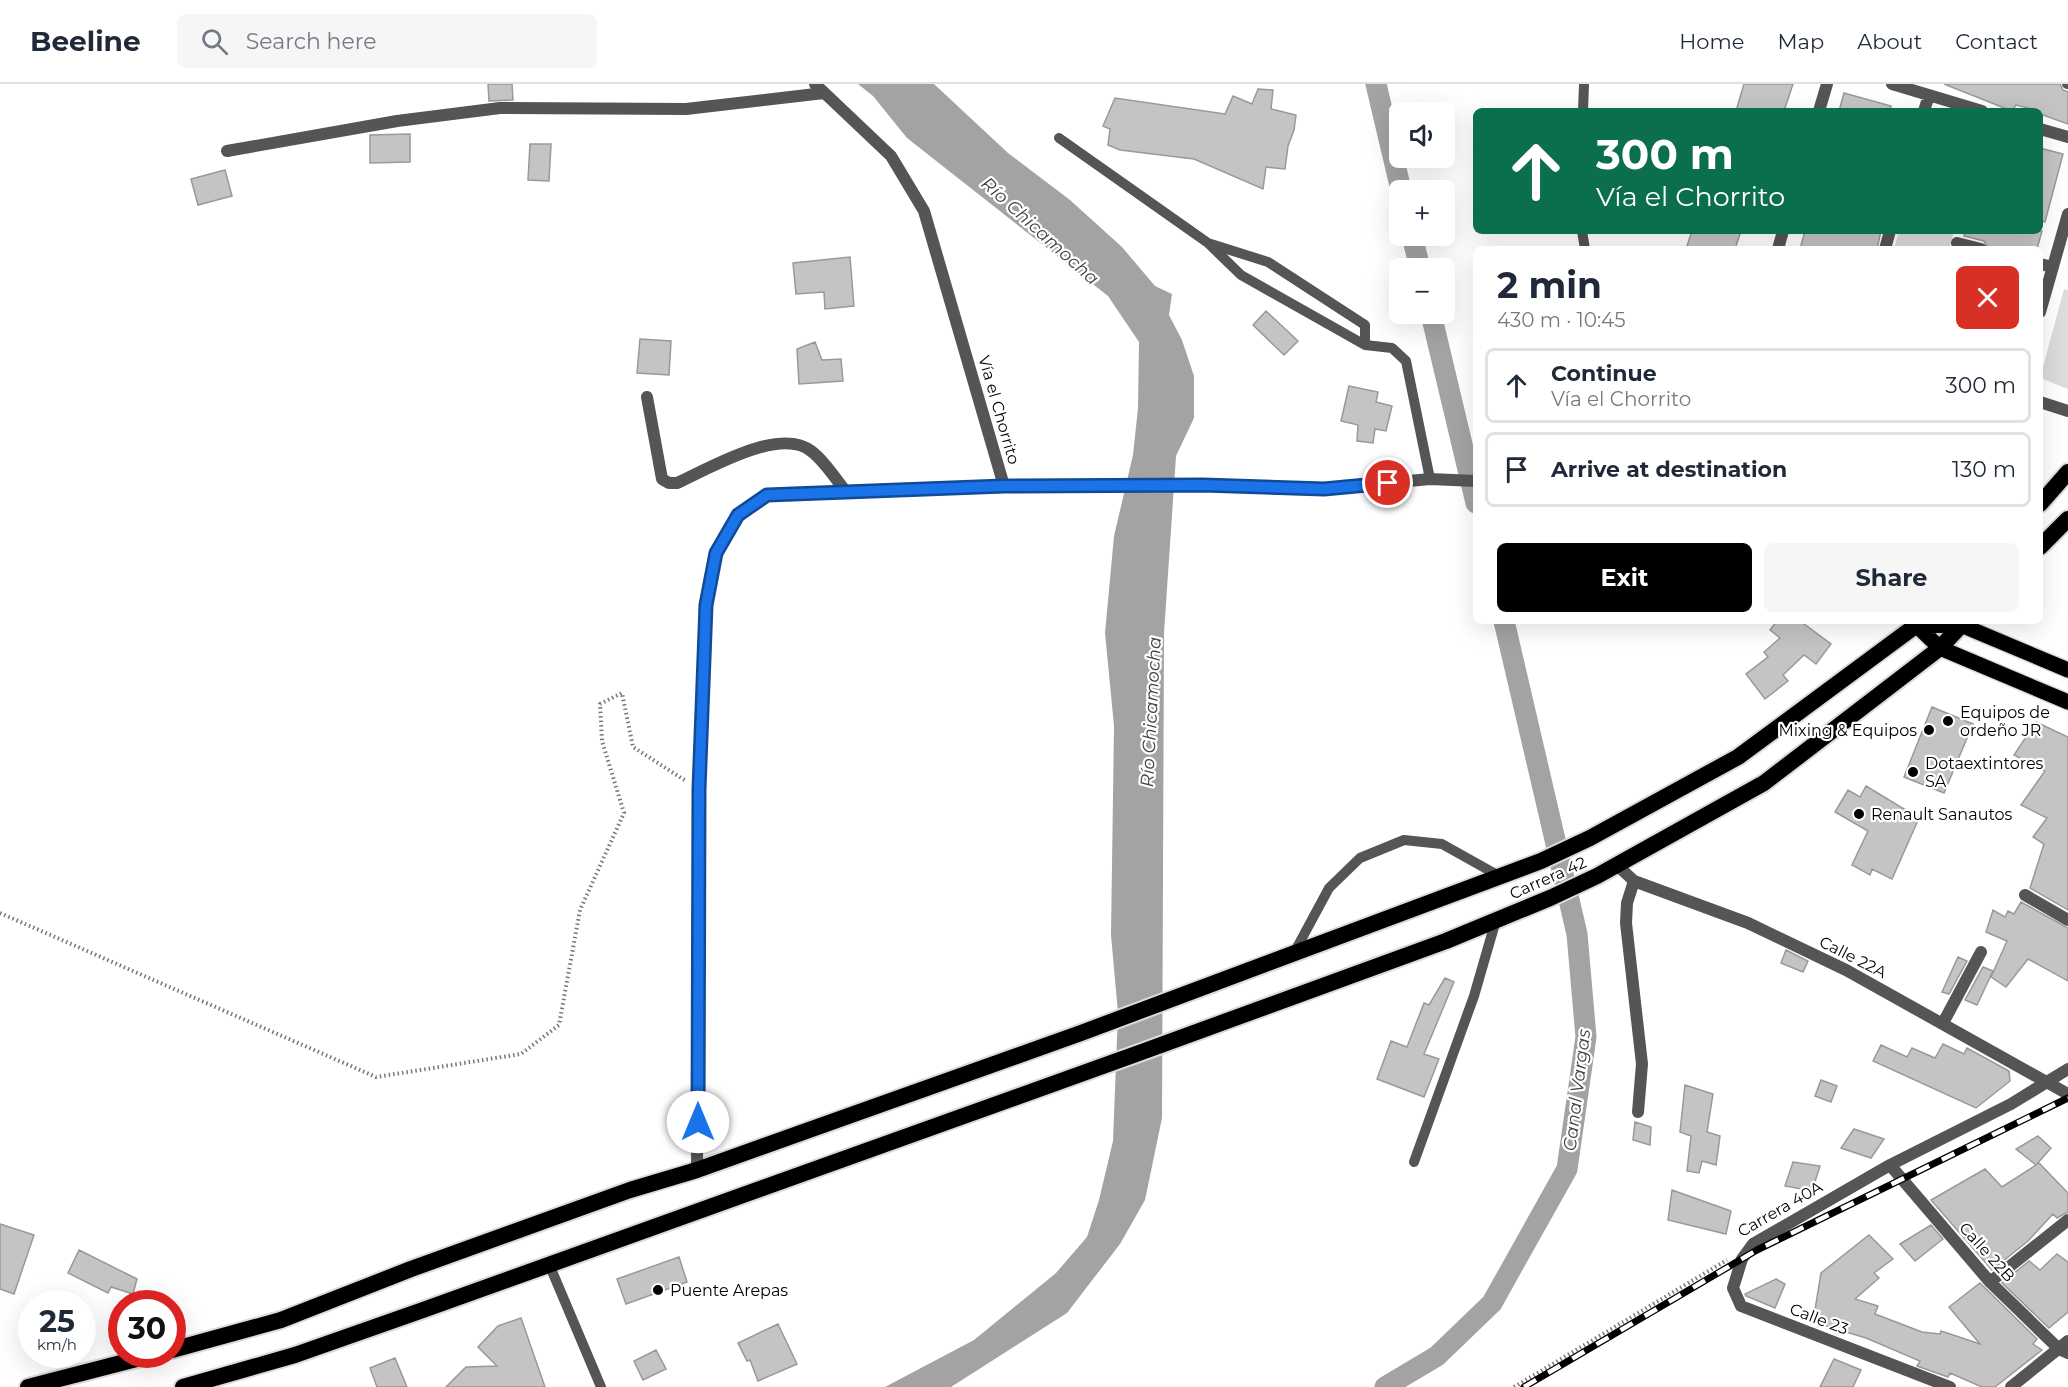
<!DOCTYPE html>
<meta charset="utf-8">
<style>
:root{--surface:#fff;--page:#f6f6f7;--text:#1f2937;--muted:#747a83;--line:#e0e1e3;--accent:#000}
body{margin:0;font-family:Montserrat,sans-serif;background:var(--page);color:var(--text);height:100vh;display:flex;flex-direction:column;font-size:22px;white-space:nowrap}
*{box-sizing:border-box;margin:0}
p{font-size:20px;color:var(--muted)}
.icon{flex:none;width:33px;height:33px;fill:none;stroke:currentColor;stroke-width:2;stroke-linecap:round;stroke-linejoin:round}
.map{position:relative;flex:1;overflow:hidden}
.panel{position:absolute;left:1473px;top:162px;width:570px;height:378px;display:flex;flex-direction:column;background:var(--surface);border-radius:9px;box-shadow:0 6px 24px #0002}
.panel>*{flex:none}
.hud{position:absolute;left:1473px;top:24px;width:570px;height:126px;border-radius:9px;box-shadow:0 6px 24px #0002;background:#0b6e4f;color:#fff;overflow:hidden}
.tools{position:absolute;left:1389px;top:18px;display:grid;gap:12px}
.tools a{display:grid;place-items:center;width:66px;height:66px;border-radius:9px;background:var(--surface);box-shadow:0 6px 24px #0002;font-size:30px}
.speed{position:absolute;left:18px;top:1206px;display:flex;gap:12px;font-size:30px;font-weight:700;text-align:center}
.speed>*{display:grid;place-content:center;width:78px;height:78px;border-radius:50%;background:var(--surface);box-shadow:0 6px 24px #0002;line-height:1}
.speed small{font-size:15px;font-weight:400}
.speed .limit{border:9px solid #d22;background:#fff;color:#111}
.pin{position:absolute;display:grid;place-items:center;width:51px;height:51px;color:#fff;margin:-26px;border:3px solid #fff;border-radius:50%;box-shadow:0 2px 6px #0007}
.me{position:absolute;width:66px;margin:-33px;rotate:0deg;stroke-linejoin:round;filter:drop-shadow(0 0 4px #0008)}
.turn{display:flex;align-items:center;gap:21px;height:126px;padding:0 24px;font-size:27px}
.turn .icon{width:78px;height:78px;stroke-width:2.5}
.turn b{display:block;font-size:42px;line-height:51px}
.round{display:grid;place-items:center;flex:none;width:63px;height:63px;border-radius:9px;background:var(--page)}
.head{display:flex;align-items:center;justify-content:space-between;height:102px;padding:0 24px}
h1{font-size:36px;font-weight:700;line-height:45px}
.button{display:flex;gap:12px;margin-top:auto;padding:12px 24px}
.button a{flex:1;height:69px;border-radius:9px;background:var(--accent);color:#fff;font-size:24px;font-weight:700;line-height:69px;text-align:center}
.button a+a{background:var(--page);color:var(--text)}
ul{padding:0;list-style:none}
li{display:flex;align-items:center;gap:18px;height:75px;margin:0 12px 9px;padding:0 12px;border:3px solid var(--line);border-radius:9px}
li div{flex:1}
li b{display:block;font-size:22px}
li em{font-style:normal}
header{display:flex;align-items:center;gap:36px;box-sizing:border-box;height:84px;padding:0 30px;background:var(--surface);border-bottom:2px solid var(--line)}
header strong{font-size:28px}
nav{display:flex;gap:33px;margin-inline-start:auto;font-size:21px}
.search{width:420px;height:54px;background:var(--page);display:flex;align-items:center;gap:15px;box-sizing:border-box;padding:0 21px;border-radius:9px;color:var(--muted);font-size:22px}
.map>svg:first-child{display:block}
.green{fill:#dcdcdc}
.water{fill:#a3a3a3}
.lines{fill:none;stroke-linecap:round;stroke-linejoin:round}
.canal{stroke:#a3a3a3;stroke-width:21}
.building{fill:#c4c4c4;stroke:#999;stroke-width:1.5}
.primary-casing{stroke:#dbdbdb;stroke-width:18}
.trunk-casing{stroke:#dbdbdb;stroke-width:20}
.path{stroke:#777;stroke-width:4;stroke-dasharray:1.5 3;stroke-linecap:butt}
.service{stroke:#555;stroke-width:10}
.minor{stroke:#555;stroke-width:12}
.primary{stroke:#000;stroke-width:15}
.trunk{stroke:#000;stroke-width:16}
.rail-casing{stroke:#000;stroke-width:7}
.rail{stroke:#fff;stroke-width:4.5;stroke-dasharray:14;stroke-linecap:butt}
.route-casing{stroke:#114b97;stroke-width:15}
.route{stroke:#1a73e8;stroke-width:10}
.poi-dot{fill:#000;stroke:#fff;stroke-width:2}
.labels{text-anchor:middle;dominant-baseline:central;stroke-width:4.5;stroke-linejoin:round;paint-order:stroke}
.street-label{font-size:16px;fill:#000;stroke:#fff}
.poi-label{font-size:16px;fill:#000;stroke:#fff;text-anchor:start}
.water-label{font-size:18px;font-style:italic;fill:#444;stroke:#fff}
</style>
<header>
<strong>Beeline</strong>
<div class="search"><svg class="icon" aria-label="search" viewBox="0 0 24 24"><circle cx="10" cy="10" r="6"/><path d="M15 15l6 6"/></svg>Search here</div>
<nav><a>Home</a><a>Map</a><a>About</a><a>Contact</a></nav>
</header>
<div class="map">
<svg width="2068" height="1303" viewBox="0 0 2068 1303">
<rect width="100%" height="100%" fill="#fff"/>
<!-- green -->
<path class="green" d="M1899,147H1954L1949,165H1894Z
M2064,205L2068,206V305L2040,294Z"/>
<!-- water -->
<path class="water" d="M858,0H934L1008,69L1070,116L1122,163L1155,202L1172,210L1169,231L1182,256L1194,292V334L1176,372L1164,549L1162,1034L1145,1116L1120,1160L1067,1229L951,1303H885L974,1256L1056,1189L1087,1153L1099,1116L1113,1057L1118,929L1111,851L1114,642L1105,549L1114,452L1133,371L1138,324L1139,258L1108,212L907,54L873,12Z"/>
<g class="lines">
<!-- canal -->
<path class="canal" d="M1376,0L1401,106
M1412,152L1420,184
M1431,230L1476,419
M1385,1303L1437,1272L1492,1219L1567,1085L1586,953L1577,850L1504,537"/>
</g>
<!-- building -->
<path class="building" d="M488,0H512L513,16L489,17Z
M1744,0H1793L1784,27H1736Z
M1944,0H2060L2063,6L2068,8V40L2040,30V27L2016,21L2012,27Z
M1258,5L1273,6L1271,25L1296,31L1294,46L1288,62L1285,85L1266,83L1263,105L1194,75L1120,66L1108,61L1110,45L1103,42L1115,14L1225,30L1233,12L1252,20Z
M1844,9L1891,22L1890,27H1839Z
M410,50V78L370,79V51Z
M530,60H551L549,97L528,96Z
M2040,64L2063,70L2045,138L2040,137Z
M225,86L232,112L198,121L191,95Z
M1692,147H1741L1735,165H1686Z
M1805,147H1881L1877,165H1800Z
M1965,147H2042L2037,165H1989L1984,157L1964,152Z
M850,173L854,222L825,225L824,208L796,210L793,179Z
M1266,227L1298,257L1284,271L1253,241Z
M640,255L671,257L669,291L637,289Z
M815,258L822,276L841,275L843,297L799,300L797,265Z
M1349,302L1378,308L1376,318L1392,322L1386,347L1375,345L1373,359L1357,357L1358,341L1341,337Z
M1777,537H1800L1831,560L1816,580L1804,571L1783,591L1788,597L1765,615L1746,590L1768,573L1764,568L1780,554L1770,546Z
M1932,623L1973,640L1944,709L1904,693Z
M2036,638L2068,653V826L2030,804L2044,760L2033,753L2047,734L2021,721L2045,687L2014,671Z
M1866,702L1919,734L1892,795L1872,785L1870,791L1852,781L1868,747L1835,728L1848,706L1860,713Z
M2021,818L2068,844V897L2028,875L2006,903L1991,893L2007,857L1986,848L1993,826L2005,833L2008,827L2014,830Z
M1786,866L1808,877L1803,888L1781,879Z
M1958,873L1967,877L1949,910L1942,908Z
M1983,883L1993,887L1977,921L1965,916Z
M1445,894L1454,898L1424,970L1439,975L1424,1013L1377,995L1391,957L1407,963L1424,919L1429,921Z
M1943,960L1964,970L1967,964L2009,987L2010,997L1976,1024L1873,977L1881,961L1907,973L1912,964L1935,974Z
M1821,996L1837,1002L1831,1018L1815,1012Z
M1685,1001L1713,1010L1707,1048L1720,1052L1716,1081L1702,1077L1699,1089L1687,1087L1691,1052L1680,1048Z
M1635,1038L1651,1043L1650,1061L1633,1056Z
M1854,1045L1884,1055L1871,1074L1841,1064Z
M2038,1052L2051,1064L2037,1080L2039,1079L2068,1109V1128L2057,1134L2053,1130L2028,1157L1992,1186L1931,1116L1985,1085L2002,1103L2036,1081L2016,1065Z
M1793,1078L1820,1082L1812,1107L1785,1102Z
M1672,1106L1731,1127L1726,1150L1668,1136Z
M0,1140L34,1151L14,1210L0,1205Z
M1931,1141L1943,1155L1915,1177L1900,1160Z
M1869,1151L1893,1175L1874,1189L1879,1194L1855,1215L1878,1222L1875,1230L1922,1248L1940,1250L1941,1247L1980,1260L1949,1223L1980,1199L2037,1255L2033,1260L2042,1266L1995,1303H1982L1950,1289L1948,1293L1917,1282L1920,1277L1866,1254L1813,1238L1821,1189Z
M79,1166L137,1195L133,1210L111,1203L108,1209L68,1189Z
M2057,1170L2068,1178V1228L2049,1244L2002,1199L2029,1177L2040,1186Z
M679,1173L687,1198L626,1220L617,1195Z
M1776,1195L1785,1200L1775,1224L1746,1212L1745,1210Z
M521,1234L545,1303H446L466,1283L497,1282L478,1263L498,1242Z
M778,1240L797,1280L758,1297L750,1276L747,1277L738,1259Z
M656,1266L666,1285L643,1296L634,1277Z
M395,1274L407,1303H377L370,1284Z
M1834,1275L1861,1286L1853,1303H1820Z"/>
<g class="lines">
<!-- primary casing -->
<g class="primary-casing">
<path id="primary" d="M1917,542L1940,564L2068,618
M1917,542L1961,541L2068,586"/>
</g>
<!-- trunk casing -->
<g class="trunk-casing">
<path id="trunk" d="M2040,420L2068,388
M2040,463L2068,435
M172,1266L281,1236L411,1185L630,1106L697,1086L1081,949L1541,777L1590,754L1738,673L1922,537
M28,1303L156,1270
M183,1303L295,1271L423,1226L1139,969L1446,857L1550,814L1597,792L1764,699L1940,564L1965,537"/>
</g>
<!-- path -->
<path class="path" d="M0,829L376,993L521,970L559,941L580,826L624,729L602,657L600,620L622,609L633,663L686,697
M1514,1303L1727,1176"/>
<!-- service -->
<path class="service" d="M2067,0H2068
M1583,27L1584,0
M1059,54L1208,159L1241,191L1365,261L1392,264L1406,277L1430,395
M1582,147L1585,165
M1211,160L1268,178L1365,241V261
M1294,869L1329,804L1360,774L1404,756L1442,760L1501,793
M1414,1078L1474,912L1496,836
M549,1180L601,1303"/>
<!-- minor -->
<path class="minor" d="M815,0L891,72L924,127L1004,402L1203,401L1324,405L1430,395L1476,397
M1892,0L1982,27
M1819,27L1827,0
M1924,27L1929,11
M2040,45L2068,53
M227,67L397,37L500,24L686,25L824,9
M1957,159L1981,165
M1778,165L1783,147
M1885,165L1890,147
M2040,180L2053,183
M2040,228L2068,130
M647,313L662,395L669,399H677C708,385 780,342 811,367C825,377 836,396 847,409
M2040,318L2068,327
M1617,781L1634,797L1748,839L1846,886L2068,1010
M1634,797L1627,819L1626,839L1642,980L1638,1028
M2025,811L2068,836
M1943,939L1981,868
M1890,1081L1990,1198L2059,1265L2068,1269
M697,1086L699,705L706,521L716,469L738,431L767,411L1004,402
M1990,1198L2068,1136
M1950,1303L1741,1222L1733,1204L1742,1175L1753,1160L1890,1081L2011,1020L2068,985
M2011,1303L2068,1257"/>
<!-- primary -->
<use href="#primary" class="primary"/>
<!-- trunk -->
<use href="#trunk" class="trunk"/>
<!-- rail casing -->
<g class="rail-casing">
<path id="rail" d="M1524,1303L1757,1166L2068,1014"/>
</g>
<!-- rail -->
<use href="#rail" class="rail"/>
</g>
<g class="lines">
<!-- route casing -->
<g class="route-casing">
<path id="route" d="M698,1038L699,705L706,521L716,469L738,431L767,411L1004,402L1203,401L1324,405L1388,399"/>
</g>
<!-- route -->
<use href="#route" class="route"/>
</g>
<!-- markers -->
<g class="poi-dot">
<circle cx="1948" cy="637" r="6"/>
<circle cx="1929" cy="646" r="6"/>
<circle cx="1913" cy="688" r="6"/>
<circle cx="1859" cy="730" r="6"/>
<circle cx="658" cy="1206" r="6"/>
</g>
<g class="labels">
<!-- street labels -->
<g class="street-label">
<text transform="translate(999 326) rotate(74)">Vía el Chorrito</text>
<text transform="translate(1548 794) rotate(-24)">Carrera 42</text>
<text transform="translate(1853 873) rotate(27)">Calle 22A</text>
<text transform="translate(1780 1125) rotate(-30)">Carrera 40A</text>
<text transform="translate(1987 1168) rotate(48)">Calle 22B</text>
<text transform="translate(1819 1235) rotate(21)">Calle 23</text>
</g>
<!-- poi labels -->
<g class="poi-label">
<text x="1960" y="628">Equipos de<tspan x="1960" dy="18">ordeño JR</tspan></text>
<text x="1917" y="646" text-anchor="end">Mixing &amp; Equipos</text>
<text x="1925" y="679">Dotaextintores<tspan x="1925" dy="18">SA</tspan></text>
<text x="1871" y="730">Renault Sanautos</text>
<text x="670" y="1206">Puente Arepas</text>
</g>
<!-- water labels -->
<g class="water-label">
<text transform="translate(1040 147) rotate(42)">Río Chicamocha</text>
<text transform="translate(1151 628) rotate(-87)">Río Chicamocha</text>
<text transform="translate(1577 1006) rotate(-83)">Canal Vargas</text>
</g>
</g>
</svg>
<div class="tools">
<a><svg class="icon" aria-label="sound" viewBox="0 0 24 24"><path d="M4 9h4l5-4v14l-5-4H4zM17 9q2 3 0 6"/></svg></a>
<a>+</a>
<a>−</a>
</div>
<div class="speed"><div>25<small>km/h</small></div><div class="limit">30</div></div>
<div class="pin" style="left:1388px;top:399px;background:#d93025"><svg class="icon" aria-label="arrive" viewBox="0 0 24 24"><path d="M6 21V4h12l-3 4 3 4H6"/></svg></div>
<svg class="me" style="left:698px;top:1038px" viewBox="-20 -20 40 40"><circle r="19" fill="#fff"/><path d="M0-13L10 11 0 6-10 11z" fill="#1a73e8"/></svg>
<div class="hud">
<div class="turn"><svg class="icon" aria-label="ahead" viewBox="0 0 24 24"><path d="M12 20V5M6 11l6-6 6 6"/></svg><div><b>300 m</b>Vía el Chorrito</div></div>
</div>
<section class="panel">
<div class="head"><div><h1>2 min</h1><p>430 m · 10:45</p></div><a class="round" style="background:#d93025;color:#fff"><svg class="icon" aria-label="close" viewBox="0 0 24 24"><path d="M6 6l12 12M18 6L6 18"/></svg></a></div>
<ul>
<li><svg class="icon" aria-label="ahead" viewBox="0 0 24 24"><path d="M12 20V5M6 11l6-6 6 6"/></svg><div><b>Continue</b><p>Vía el Chorrito</p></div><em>300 m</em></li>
<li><svg class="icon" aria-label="arrive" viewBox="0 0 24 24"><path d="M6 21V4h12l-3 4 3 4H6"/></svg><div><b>Arrive at destination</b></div><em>130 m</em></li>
</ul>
<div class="button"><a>Exit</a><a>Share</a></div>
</section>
</div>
